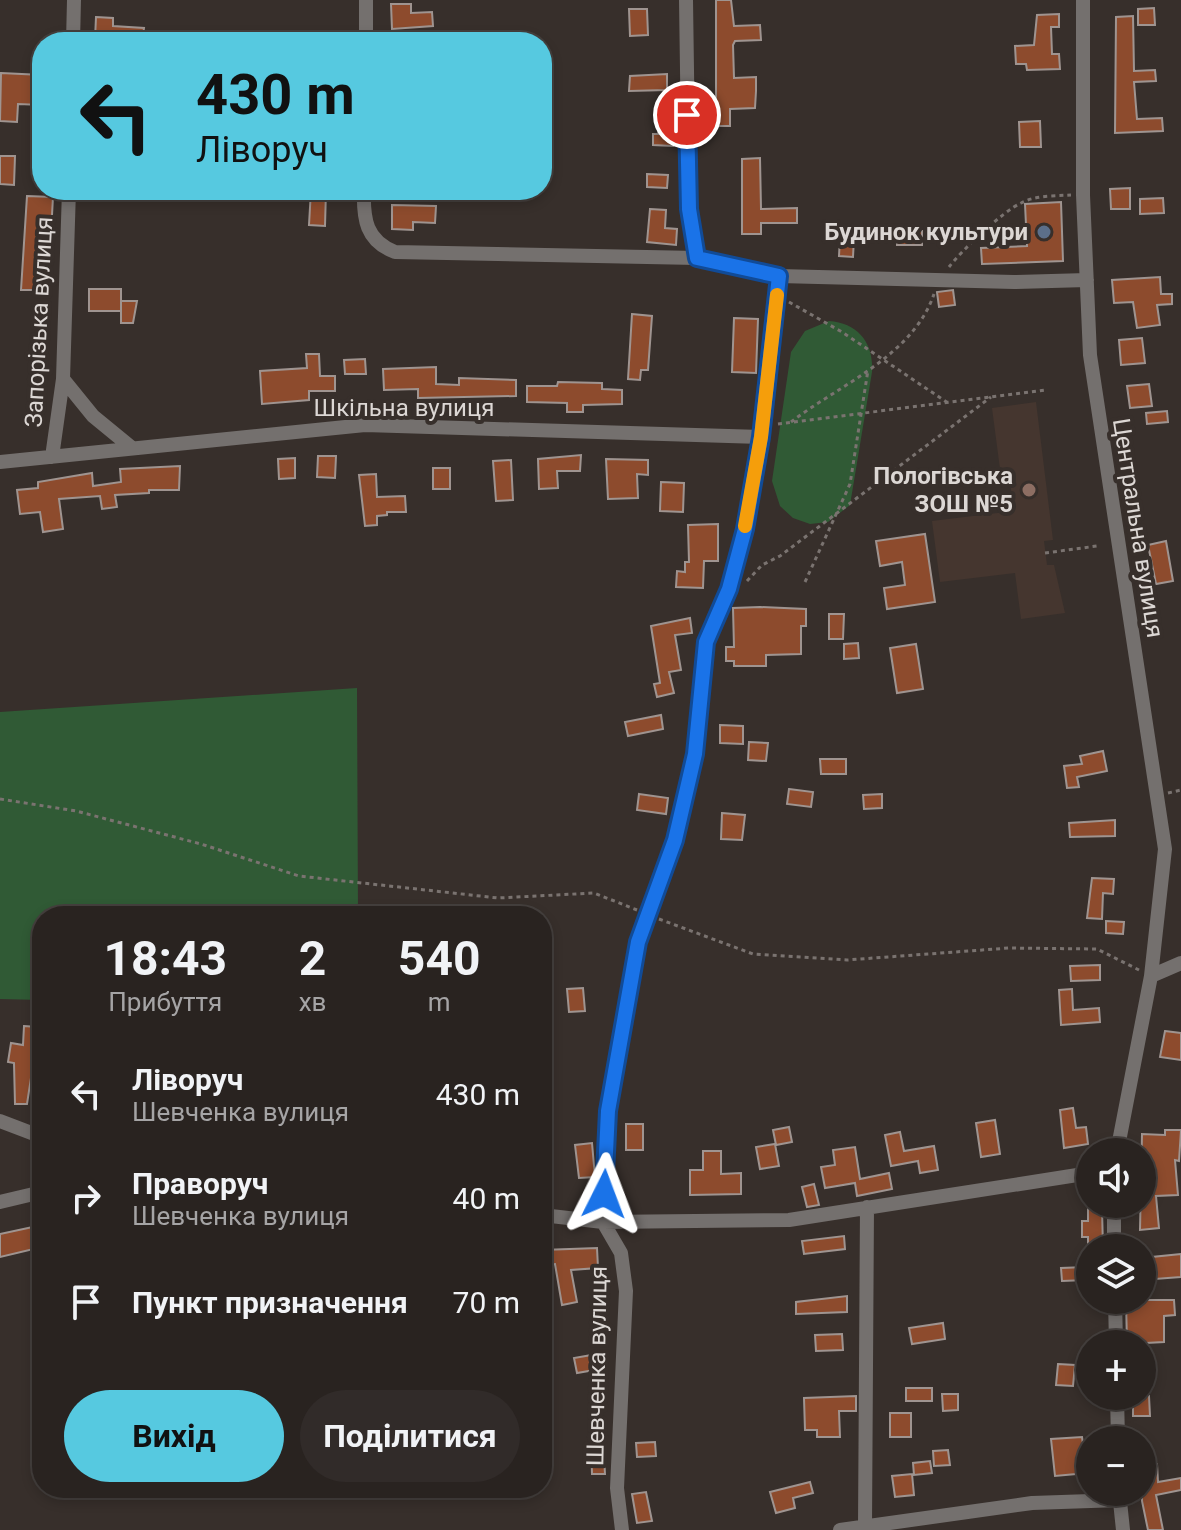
<!DOCTYPE html>
<html lang="uk">
<meta charset="utf-8">
<style>
:root{--surface:#292320;--page:#312b29;--text:#f1f3f6;--muted:#a5a4a5;--line:#45403e;--accent:#56c9e0}
body{margin:0;font-family:Roboto,sans-serif;background:var(--page);color:var(--text);height:100vh;display:flex;flex-direction:column;font-size:30px;white-space:nowrap}
*{box-sizing:border-box;margin:0}
p{font-size:26px;color:var(--muted)}
.icon{flex:none;width:44px;height:44px;fill:none;stroke:currentColor;stroke-width:2;stroke-linecap:round;stroke-linejoin:round}
.map{position:relative;flex:1;overflow:hidden}
.panel{position:absolute;left:32px;top:906px;width:520px;height:592px;display:flex;flex-direction:column;background:var(--surface);border-radius:32px;box-shadow:0 4px 12px #0003,0 0 0 2px var(--line)}
.panel>*{flex:none}
.top-card{position:absolute;left:32px;top:32px;width:520px;height:168px;border-radius:32px;box-shadow:0 4px 12px #0003,0 0 0 2px var(--line);background:#56c9e0;color:#111;overflow:hidden}
.controls{position:absolute;left:1076px;top:1138px;display:grid;gap:16px}
.controls a{display:grid;place-items:center;width:80px;height:80px;border-radius:50%;background:var(--surface);box-shadow:0 4px 12px #0003,0 0 0 2px var(--line);font-size:40px}
.pin{position:absolute;display:grid;place-items:center;width:68px;height:68px;color:#fff;margin:-34px;border:4px solid #fff;border-radius:50%;box-shadow:0 2px 8px #0007}
.me{position:absolute;width:88px;margin:-44px;rotate:3deg;stroke-linejoin:round;filter:drop-shadow(0 0 6px #0008)}
.turn{display:flex;align-items:center;gap:28px;height:168px;padding:0 32px;font-size:36px}
.turn .icon{width:104px;height:104px;stroke-width:2.5}
.turn b{display:block;font-size:56px;line-height:68px}
.eta{display:flex;justify-content:space-evenly;align-items:center;height:136px;text-align:center}
.eta b{font-size:48px;font-weight:700;line-height:56px}
.cta{display:flex;gap:16px;margin-top:auto;padding:16px 32px}
.cta a{flex:1;height:92px;border-radius:48px;background:var(--accent);color:#111;font-size:32px;font-weight:700;line-height:92px;text-align:center}
.cta a+a{background:var(--page);color:var(--text)}
ul{padding:0;list-style:none}
li{display:flex;align-items:center;gap:24px;height:104px;padding:0 32px}
li div{flex:1}
li b{display:block;font-size:30px}
li em{font-style:normal}
.map>svg:first-child{display:block}
.built{fill:#45362f}
.green{fill:#305a35}
.building{fill:#8d4b2d;stroke:#9f9490;stroke-width:2}
.lines{fill:none;stroke-linecap:round;stroke-linejoin:round}
.path{stroke:#7a7370;stroke-width:3;stroke-dasharray:4 4;stroke-linecap:butt}
.street{stroke:#74706e;stroke-width:14}
.route-casing{stroke:#114b97;stroke-width:20}
.route{stroke:#1a73e8;stroke-width:14}
.slow{stroke:#f59e0b;stroke-width:14}
.service-dot{fill:#5c6f8a;stroke:#372f2b;stroke-width:3}
.education-dot{fill:#8d6e63;stroke:#372f2b;stroke-width:3}
.labels{text-anchor:middle;dominant-baseline:central;stroke-width:8;stroke-linejoin:round;paint-order:stroke}
.poi-label{font-size:24px;font-weight:bold;fill:#dcd7d4;stroke:#372f2b;text-anchor:end}
.street-label{font-size:24px;fill:#dcd7d4;stroke:#372f2b}
</style>
<div class="map">
<svg width="1181" height="1530" viewBox="0 0 1181 1530">
<rect width="100%" height="100%" fill="#372f2b"/>
<!-- built -->
<path class="built" d="M1036,402L1053,540L1044,541L1047,565H1054L1065,613L1021,619L1015,573L940,582L932,521L1014,511L1008,468L1000,469L992,408Z"/>
<!-- green -->
<path class="green" d="M829,321C858,323 874,343 872,372L850,505L828,522L810,524L793,518L780,506L772,481L791,352L805,331Z
M357,688L358,916H42V1000L0,999V712Z"/>
<!-- building -->
<path class="building" d="M716,0H731L734,26L760,25L761,40L735,41L733,45L734,78L756,77V91L755,108L730,109V126H716Z
M391,4H411V13L432,12L433,26L392,29Z
M1154,8L1155,25H1138V9Z
M629,9H647L648,35L630,36Z
M1059,14V27H1051L1052,54H1059L1060,69L1027,70L1026,64H1016L1015,46L1034,45L1037,15Z
M1133,16L1134,71L1155,70L1156,81L1134,82L1137,119L1162,118L1163,131L1115,133L1116,17Z
M96,17L113,18V26L144,28L142,42L95,39Z
M1,73L42,75V105L18,104L17,122L0,121Z
M667,74V90L629,91L630,76Z
M659,101L671,102L670,134L674,135L673,146L653,145V134H658Z
M1040,121L1041,147H1020L1019,122Z
M0,156H15L14,185L0,184Z
M760,158L761,209L797,208V223H761V234H742V159Z
M647,174L668,175L667,188L647,187Z
M1130,188V209H1111L1110,189Z
M311,190H326L325,226L309,225Z
M27,196L53,197L49,269H43V290H21Z
M1163,198L1164,213L1140,214V199Z
M1061,202L1063,261L982,264L981,248L1027,246L1025,204Z
M392,205L436,206L435,223L413,222V230L392,229Z
M650,209L666,210L665,228L677,229L676,245L647,242Z
M897,231H922V245H897Z
M840,237L854,238L853,257L839,256Z
M1160,277L1161,294H1172V304L1157,305L1160,325L1137,328L1133,302L1114,303L1112,280Z
M89,289H121V311H89Z
M953,290L955,305L939,307L937,292Z
M121,301H137L133,323H121Z
M632,314L652,316L648,370H641L640,380L628,379Z
M734,318L758,319L756,373L732,372Z
M1142,338L1145,363L1121,365L1119,340Z
M306,354H319L320,376H335V391H309V400L262,404L260,371L307,368Z
M365,359L366,374H345L344,360Z
M436,367V384L459,385V378L516,380V396L418,398V389L384,390L383,369Z
M558,382L602,383V389L622,390V404L583,405V412H567V403L527,402V386H557Z
M1149,384L1152,406L1130,408L1127,386Z
M1167,411L1168,422L1147,424L1146,413Z
M581,455L580,471H557L558,488L539,489L538,459Z
M318,456H336L335,478L317,477Z
M295,458V478L279,479L278,459Z
M606,459L648,460V475L637,474L638,498L608,499Z
M511,460L513,500L496,501L493,461Z
M180,466L179,490H149V493L115,495L117,507L102,509L100,496L59,499L63,529L43,532L40,512L20,514L17,490L38,488V482L92,473L93,486L121,482L120,469Z
M433,468H450V489H433Z
M376,474L377,497L405,496L406,512H387V515L377,516V525L365,526L359,475Z
M661,482L684,483L683,512L660,511Z
M718,524V561H704L703,588L676,587L677,571L685,572V562H689L688,525Z
M925,534L935,602L887,609L884,588L905,585L902,562L880,566L876,541Z
M1166,541L1173,581L1156,584L1148,545Z
M760,607L806,609V626H801V654L766,655V666H734V661H726V647H734L733,608Z
M829,614H844L843,639H829Z
M690,618L692,633L675,635L681,670L669,672L674,693L657,697L654,684L660,683L651,626Z
M858,643L859,658L844,659V644Z
M916,644L923,689L897,693L890,648Z
M661,715L663,729L628,736L625,722Z
M720,725L743,726V744L720,743Z
M749,742L768,743L766,761L748,760Z
M1103,751L1107,771L1077,777L1079,787L1067,788L1064,766L1082,764L1080,756Z
M820,759H846V774H821Z
M789,789L813,792L811,807L787,804Z
M639,794L668,798L666,814L637,810Z
M882,794V808L864,809L863,795Z
M722,813L745,815L742,840L721,839Z
M1115,820V836L1070,837L1069,823Z
M1092,878L1114,879L1113,894L1103,893L1102,919L1087,918Z
M1106,921L1124,922L1123,934L1106,933Z
M1100,965V980L1071,981L1070,966Z
M583,988L585,1011L569,1012L567,989Z
M1072,989L1073,1010L1099,1008L1100,1022L1061,1025L1059,990Z
M24,1026L37,1027V1039L27,1104H15L14,1063L8,1062L11,1043L23,1045Z
M1165,1031L1181,1033V1060L1160,1057Z
M1073,1108L1076,1128L1086,1127L1088,1144L1064,1148L1060,1110Z
M995,1120L1000,1154L981,1157L976,1123Z
M626,1124H643V1150H626Z
M789,1127L792,1142L776,1145L773,1130Z
M1165,1130H1181L1179,1161L1175,1160L1178,1195L1156,1196L1159,1228L1140,1230L1142,1134L1165,1135Z
M900,1132L904,1151L934,1146L938,1170L920,1173L918,1161L891,1166L885,1135Z
M592,1143L595,1177L579,1178L575,1145Z
M775,1144L779,1166L760,1169L756,1147Z
M855,1147L860,1179L889,1173L892,1189L857,1196L855,1183L825,1188L821,1167L835,1165L833,1150Z
M703,1151H721V1174L741,1173V1194L690,1195V1170H703Z
M814,1184L819,1205L807,1207L802,1187Z
M1088,1209H1102L1103,1248H1088V1237H1082V1221H1088Z
M42,1225V1247L0,1257V1234Z
M844,1236L845,1249L804,1254L802,1241Z
M597,1248L598,1268L571,1270L577,1302L562,1305L555,1264L542,1265V1250Z
M1181,1254V1277L1142,1280V1258Z
M1086,1267V1280L1062,1281L1061,1268Z
M847,1296V1312L796,1314V1302Z
M1126,1300H1174L1175,1315L1164,1316V1342L1127,1344Z
M943,1323L945,1339L912,1344L909,1328Z
M842,1334L843,1350L816,1351L815,1335Z
M603,1353L606,1368L577,1373L574,1358Z
M1058,1364L1075,1365L1073,1386L1056,1385Z
M906,1388H932V1401H906Z
M942,1394H958V1410L943,1411Z
M856,1396V1411H839L840,1437H817V1430H805L804,1398Z
M1133,1396H1149L1150,1416H1133Z
M890,1413H911V1437H890Z
M1082,1437L1087,1473L1055,1476L1051,1439Z
M591,1440H603L605,1474H592Z
M655,1442L656,1456L637,1457L636,1443Z
M948,1450L950,1465L934,1466L933,1451Z
M930,1461L932,1473L914,1475L913,1463Z
M1157,1464L1158,1482L1181,1478V1490L1156,1495L1163,1530H1148L1142,1501V1465Z
M912,1474L914,1495L895,1497L892,1476Z
M810,1482L813,1493L793,1498L795,1508L776,1513L770,1492Z
M646,1492L652,1521L637,1523L632,1494Z"/>
<g class="lines">
<!-- path -->
<path class="path" d="M949,267C962,250 1002,212 1021,203C1036,195 1055,196 1071,195
M789,302L842,332L948,403
M791,422C839,385 913,356 934,294
M778,424L1045,390
M1045,553L1097,546
M747,581L762,565L780,556L991,397
M805,582L850,484L868,370
M1168,793L1181,790
M0,799L76,811L201,844L299,876L498,898L594,893L637,910
M659,919L753,954L847,960L1009,948L1097,949L1139,970"/>
<!-- street -->
<path class="street" d="M366,0V42
M1083,0V195L1090,355L1165,849L1151,976L1117,1152
M73,42L74,0
M364,190C363,219 366,241 395,252L697,258
M779,276L1014,282L1087,280
M63,379L93,416L132,448
M52,457L63,379L69,190
M0,462L365,425L761,437
M1151,976L1181,963
M0,1121L42,1137
M0,1202L42,1192
M1114,1204V1248
M542,1215L603,1222L789,1220L1090,1173
M1115,1300L1116,1344
M1117,1396L1118,1440
M1119,1492L1123,1530
M865,1526L867,1207
M622,1530L617,1488L626,1291L621,1253L603,1222L608,1111L638,942L675,840L695,754L706,642L729,589L745,529L761,437L779,276L697,258L689,209L686,0
M840,1530L1032,1503L1120,1500"/>
</g>
<g class="lines">
<!-- route casing -->
<g class="route-casing">
<path id="route" d="M604,1194L608,1111L638,942L675,840L695,754L706,642L729,589L745,529L761,437L779,276L697,258L689,209L687,115"/>
</g>
<!-- route -->
<use href="#route" class="route"/>
<!-- slow -->
<path class="slow" d="M745,526L761,437L777,295"/>
</g>
<!-- markers -->
<circle class="service-dot" cx="1044" cy="232" r="8"/>
<circle class="education-dot" cx="1029" cy="490" r="8"/>
<g class="labels">
<!-- poi labels -->
<g class="poi-label">
<text x="1028" y="232">Будинок культури</text>
<text x="1013" y="476">Пологівська<tspan x="1013" dy="28">ЗОШ №5</tspan></text>
</g>
<!-- street labels -->
<g class="street-label">
<text transform="translate(39 322) rotate(-87)">Запорізька вулиця</text>
<text x="404" y="408">Шкільна вулиця</text>
<text transform="translate(1138 528) rotate(81)">Центральна вулиця</text>
<text transform="translate(597 1366) rotate(-89)">Шевченка вулиця</text>
</g>
</g>
</svg>
<div class="controls">
<a><svg class="icon" aria-label="sound" viewBox="0 0 24 24"><path d="M4 9h4l5-4v14l-5-4H4zM17 9q2 3 0 6"/></svg></a>
<a><svg class="icon" aria-label="layers" viewBox="0 0 24 24"><path d="M12 4l9 5-9 5-9-5zM3 14l9 5 9-5"/></svg></a>
<a>+</a>
<a>−</a>
</div>
<div class="pin" style="left:687px;top:115px;background:#d93025"><svg class="icon" aria-label="arrive" viewBox="0 0 24 24"><path d="M6 21V4h12l-3 4 3 4H6"/></svg></div>
<svg class="me" style="left:604px;top:1194px" viewBox="-20 -20 40 40"><path d="M0-17L14 15 0 8-14 15z" fill="#1a73e8" stroke="#fff" stroke-width="4"/></svg>
<div class="top-card">
<div class="turn"><svg class="icon" aria-label="left" viewBox="0 0 24 24"><path d="M17 20v-9H6M10 6l-5 5 5 5"/></svg><div><b>430 m</b>Ліворуч</div></div>
</div>
<section class="panel">
<div class="eta">
<div><b>18:43</b><p>Прибуття</p></div>
<div><b>2</b><p>хв</p></div>
<div><b>540</b><p>m</p></div>
</div>
<ul>
<li><svg class="icon" aria-label="left" viewBox="0 0 24 24"><path d="M17 20v-9H6M10 6l-5 5 5 5"/></svg><div><b>Ліворуч</b><p>Шевченка вулиця</p></div><em>430 m</em></li>
<li><svg class="icon" aria-label="right" viewBox="0 0 24 24"><path d="M7 20v-9h11M14 6l5 5-5 5"/></svg><div><b>Праворуч</b><p>Шевченка вулиця</p></div><em>40 m</em></li>
<li><svg class="icon" aria-label="arrive" viewBox="0 0 24 24"><path d="M6 21V4h12l-3 4 3 4H6"/></svg><div><b>Пункт призначення</b></div><em>70 m</em></li>
</ul>
<div class="cta"><a>Вихід</a><a>Поділитися</a></div>
</section>
</div>
